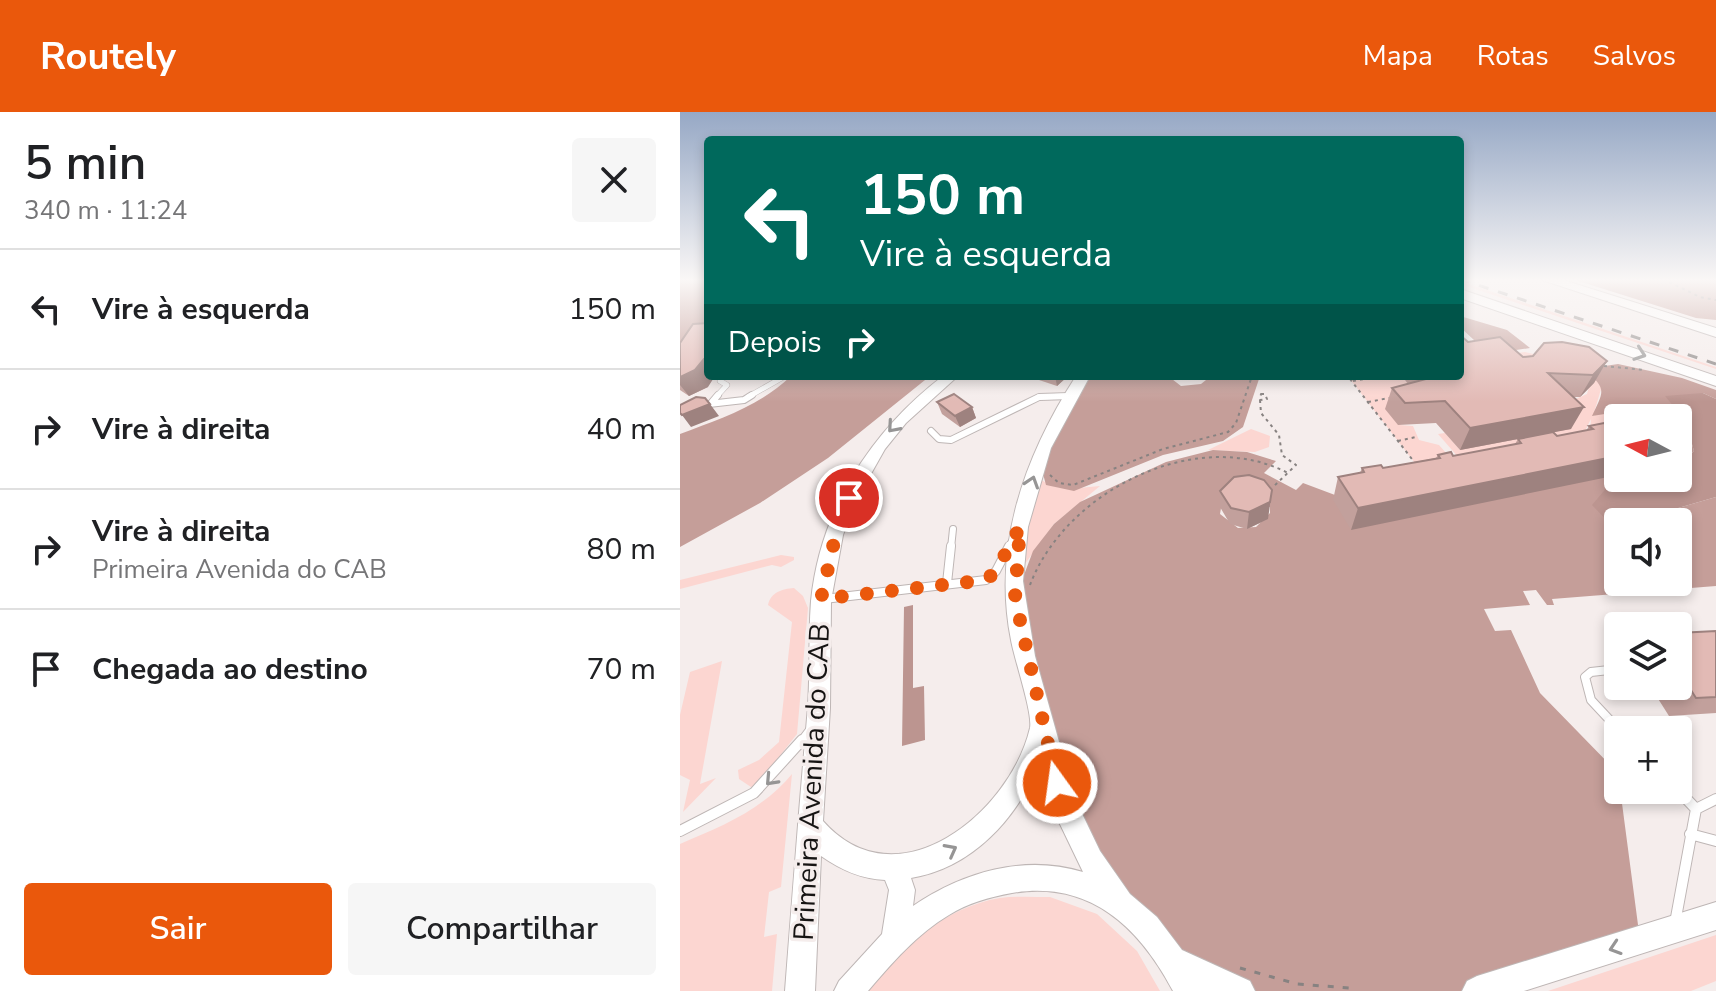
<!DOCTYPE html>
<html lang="pt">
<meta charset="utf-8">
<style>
:root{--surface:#fff;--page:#f6f6f6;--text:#202124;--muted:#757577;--line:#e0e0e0;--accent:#ea580c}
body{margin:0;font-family:"Nunito Sans",sans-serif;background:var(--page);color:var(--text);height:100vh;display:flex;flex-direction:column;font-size:30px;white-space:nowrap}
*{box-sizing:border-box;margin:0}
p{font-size:26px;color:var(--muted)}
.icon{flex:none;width:44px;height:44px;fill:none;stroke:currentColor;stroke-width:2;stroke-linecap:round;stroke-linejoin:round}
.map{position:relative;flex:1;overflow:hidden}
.sheet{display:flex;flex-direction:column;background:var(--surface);width:680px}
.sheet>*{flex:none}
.hud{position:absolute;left:24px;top:24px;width:760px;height:244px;border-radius:8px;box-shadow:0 4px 12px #0003;background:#00695c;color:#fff;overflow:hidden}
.needle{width:52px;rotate:277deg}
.buttons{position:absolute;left:924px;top:292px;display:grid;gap:16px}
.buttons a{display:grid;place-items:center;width:88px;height:88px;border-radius:8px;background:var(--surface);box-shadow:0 4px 12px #0003;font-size:40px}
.pin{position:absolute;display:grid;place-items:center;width:68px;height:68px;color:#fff;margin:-34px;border:4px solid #fff;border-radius:50%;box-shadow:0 2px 8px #0007}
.me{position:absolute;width:88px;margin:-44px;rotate:346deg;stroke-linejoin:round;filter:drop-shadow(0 0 6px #0008)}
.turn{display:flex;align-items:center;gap:28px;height:168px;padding:0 24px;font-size:36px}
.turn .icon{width:104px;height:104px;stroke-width:2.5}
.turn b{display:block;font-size:56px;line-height:68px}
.then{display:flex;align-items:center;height:76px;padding:0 24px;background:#0003;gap:16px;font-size:30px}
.round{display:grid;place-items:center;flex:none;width:84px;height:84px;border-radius:8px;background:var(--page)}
.headline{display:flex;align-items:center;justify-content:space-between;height:136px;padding:0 24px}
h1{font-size:48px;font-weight:600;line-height:60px}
.cta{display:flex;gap:16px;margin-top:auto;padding:16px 24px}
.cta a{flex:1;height:92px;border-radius:8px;background:var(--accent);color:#fff;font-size:32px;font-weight:600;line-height:92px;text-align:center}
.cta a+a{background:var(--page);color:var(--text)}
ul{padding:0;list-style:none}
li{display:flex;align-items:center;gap:24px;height:120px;padding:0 24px;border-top:2px solid var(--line)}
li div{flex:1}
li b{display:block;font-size:30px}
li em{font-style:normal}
header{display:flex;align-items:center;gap:48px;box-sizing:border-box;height:112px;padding:0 40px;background:var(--accent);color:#fff}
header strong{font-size:38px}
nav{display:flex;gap:44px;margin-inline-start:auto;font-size:28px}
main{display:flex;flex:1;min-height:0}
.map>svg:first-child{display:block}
.green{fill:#fcd6d1}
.forest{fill:#c59e99;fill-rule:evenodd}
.water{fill:#bc9590}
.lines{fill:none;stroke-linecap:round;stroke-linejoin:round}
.service-far3-casing{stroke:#beb6b5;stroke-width:6}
.service-far2-casing{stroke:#beb6b5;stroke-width:8}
.service-far1-casing{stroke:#beb6b5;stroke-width:10}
.service-casing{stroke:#beb6b5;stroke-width:12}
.secondary-casing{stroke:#beb6b5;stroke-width:2}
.trunk-casing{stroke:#beb6b5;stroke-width:2}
.path-far1{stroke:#878281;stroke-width:2;stroke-dasharray:3 4;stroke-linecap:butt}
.path{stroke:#878281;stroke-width:3;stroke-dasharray:6 9;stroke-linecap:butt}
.service-far3{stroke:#fff;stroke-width:5}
.service-far2{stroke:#fff;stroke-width:6}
.service-far1{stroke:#fff;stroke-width:8}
.service{stroke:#fff;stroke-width:10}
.secondary{fill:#fff;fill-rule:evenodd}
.trunk{fill:#fff;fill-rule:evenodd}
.rail{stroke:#8b8685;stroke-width:3;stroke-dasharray:10 10;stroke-linecap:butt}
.wall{fill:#c2a09c}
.shaded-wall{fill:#9e827f}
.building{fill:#e2bab5;stroke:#9e827f;stroke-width:2}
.oneway{stroke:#969595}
.route{stroke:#ea580c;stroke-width:14;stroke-dasharray:0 25.2}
.labels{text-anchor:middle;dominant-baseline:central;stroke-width:7;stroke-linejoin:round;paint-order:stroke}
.street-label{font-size:28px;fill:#161413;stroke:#f5edec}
</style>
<header>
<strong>Routely</strong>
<nav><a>Mapa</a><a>Rotas</a><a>Salvos</a></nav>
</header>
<main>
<section class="sheet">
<div class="headline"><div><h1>5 min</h1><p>340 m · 11:24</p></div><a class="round"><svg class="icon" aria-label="close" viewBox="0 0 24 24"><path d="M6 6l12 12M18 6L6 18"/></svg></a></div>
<ul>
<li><svg class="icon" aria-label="left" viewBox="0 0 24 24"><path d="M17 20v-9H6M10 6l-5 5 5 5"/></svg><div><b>Vire à esquerda</b></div><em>150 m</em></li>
<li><svg class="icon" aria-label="right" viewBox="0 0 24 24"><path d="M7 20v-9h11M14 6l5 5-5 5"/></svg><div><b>Vire à direita</b></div><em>40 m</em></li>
<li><svg class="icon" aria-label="right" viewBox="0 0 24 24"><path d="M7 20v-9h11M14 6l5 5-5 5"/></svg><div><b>Vire à direita</b><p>Primeira Avenida do CAB</p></div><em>80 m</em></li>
<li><svg class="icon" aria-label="arrive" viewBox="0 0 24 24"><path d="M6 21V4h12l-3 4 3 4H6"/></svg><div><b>Chegada ao destino</b></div><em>70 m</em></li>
</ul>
<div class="cta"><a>Sair</a><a>Compartilhar</a></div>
</section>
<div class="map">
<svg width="1036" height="879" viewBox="0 0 1036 879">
<rect width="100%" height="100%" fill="#f5edec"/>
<!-- green -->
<path class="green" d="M780,169L1036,255V257L780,172Z
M845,240L903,254L922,274L913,304C923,299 934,300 943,306H938V319L909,334L911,307L905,319L779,346L758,322L765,321L780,338L907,282L910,271L830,242Z
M690,264H722L736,281L720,313L733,314L739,328L759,333L767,342L738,355L670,267Z
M571,317L590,324L589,335L575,340L528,338Z
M354,362C376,382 394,376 420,374L374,412L334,467Z
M101,443L114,445V448L101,455L92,453L0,477V468Z
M114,476L123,484L128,496L117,622L77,673L71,675L59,667L58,658L79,648L99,630L112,510L88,493C91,480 102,477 114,476Z
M42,549L20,672L36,666L3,700L10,668L0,663V603L10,560Z
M112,662L101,775L89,780L84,825L97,822L92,879H0V732C43,714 82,698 112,662Z
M370,785L417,802L457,839L480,879H184C218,838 264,795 320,786C336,784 353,785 370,785Z
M1036,823V869L1011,879H868Z"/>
<!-- forest -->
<path class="forest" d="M0,167H28V222L0,231Z
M892,167H1036V208L1016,206Z
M780,204L827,218L850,236L809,242L780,215Z
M938,252L1002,266L1036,278V287L1023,281L1005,308L1014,339L998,356V306H943L931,301L912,304C924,278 927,278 905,257Z
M111,264H250L148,346L80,391L0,435V322C40,307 80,294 111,264Z
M403,264H488L501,274L521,272L531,264H580L563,315L543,329L483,343L394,379L366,373L359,347Z
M533,338L567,340L596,349L584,361L616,378L623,371L663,386L938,363V366H987L966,376L929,373L933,415L938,413V470H998V410H950L1036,385V474L872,487L874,493H867L856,478L843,479L850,493L804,497L815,519L831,518L860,581L938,661L960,828L797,879H560L495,849L439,788L377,671L341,471L353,439L374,412L400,390L486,350ZM542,390L590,395V401L576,415L558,416L540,402Z"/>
<!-- water -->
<path class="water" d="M1023,281L1036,287V385L950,410H938L933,415L912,393L929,373L966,376L987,366H998V356L1014,339L1005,308L985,284Z
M233,493V576L244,574L245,628L222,634L224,495Z"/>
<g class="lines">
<!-- service-far3 casing -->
<g class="service-far3-casing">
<path id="service-far3" d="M36,285L47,273L40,269
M68,285L105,264
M358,285L390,284"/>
</g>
<!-- service-far2 casing -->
<g class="service-far2-casing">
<path id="service-far2" d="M32,290L38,283
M29,292L64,288L72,283
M251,319L259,327L271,328L359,285L390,284
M271,436L273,417
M328,436L332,429"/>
</g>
<!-- service-far1 casing -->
<g class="service-far1-casing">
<path id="service-far1" d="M267,471L271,434
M144,487L306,468L316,459L329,434
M938,557L911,560L905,565L911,588L939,618
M121,630L130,618"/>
</g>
<!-- service casing -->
<g class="service-casing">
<path id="service" d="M998,678L1016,697
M0,719L74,681L122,628
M1010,722L1036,729
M995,811L1016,697L1036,687"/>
</g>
<!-- secondary casing -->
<g class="secondary-casing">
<path id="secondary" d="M263,264H278L226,311L205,337L174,392L163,423L151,489L150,596L143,709C217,793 330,701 350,616C353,601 334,546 331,528C312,433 345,343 396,264H410L371,336L348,415L343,469L355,544L395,687L420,739L450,782L477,805L502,838L570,869L575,879H493C459,815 410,768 332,781C310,785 288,791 269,803C237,822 212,851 188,879H154L159,869L202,822L209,778L205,768C181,767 161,758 141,744L135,879H105C112,787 119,697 127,606C131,567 128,528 131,489C140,398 191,319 263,264ZM360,651L378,708L403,760C344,742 283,760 233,794L235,778L231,766C293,756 337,706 360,651Z
M1036,790V818L844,879H782L787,869L797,864Z"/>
</g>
<!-- trunk casing -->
<g class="trunk-casing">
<path id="trunk" d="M859,167H880L1036,216V225Z
M780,177L1036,264V274L780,186Z"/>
</g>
<!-- path-far1 -->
<path class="path-far1" d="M983,167L1020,185L1036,188
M924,254L965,258
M670,267L735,351
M673,269L703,264
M581,282H585L587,287L580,288Z
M580,288L581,301L599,323L602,343L616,353L592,376
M688,290L709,286
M718,329L736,325
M370,363L379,371L393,373L483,337L548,320L556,311L572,264
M350,473C385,380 515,313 608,361"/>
<!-- path -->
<path class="path" d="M560,856L617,872L670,876"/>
<!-- service-far3 -->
<use href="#service-far3" class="service-far3"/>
<!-- service-far2 -->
<use href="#service-far2" class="service-far2"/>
<!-- service-far1 -->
<use href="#service-far1" class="service-far1"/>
<!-- service -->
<use href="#service" class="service"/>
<!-- secondary -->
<use href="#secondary" class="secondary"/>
<!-- trunk -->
<use href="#trunk" class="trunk"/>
<!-- rail -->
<path class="rail" d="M780,167L1036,252"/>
</g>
<!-- wall -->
<path class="wall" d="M788,230L843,245L927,249L914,271L900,285H893L891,317L873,320L877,324L906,319L909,314H928L671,418L653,388L658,365L680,361L682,356H703L756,346L758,343L773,344L835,332L838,327L780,338L756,311L718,313L705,297L712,276L728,272L722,264H780Z
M0,231L28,275L9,284L0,278Z
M347,264H388L377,274Z
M257,290L292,295L296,306L280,315L262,302Z
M540,379L588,407L567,417L550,412L540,395Z
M1036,519V601L989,604L970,574H998V521Z"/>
<!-- shaded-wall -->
<path class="shaded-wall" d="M28,246V264H35L28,275L9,284L0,273V265L24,247Z
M927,249L914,271L900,285L913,263Z
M375,264H388L377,274Z
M30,292L39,304L11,315L2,303Z
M292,295L296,306L280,315L275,304Z
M904,295L891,317L780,338L790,316Z
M938,344V363L671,418L678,396Z
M592,378L588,407L567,417L569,400Z"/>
<!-- building -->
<path class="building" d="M28,211V246L24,247L15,258L0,265V231L13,212Z
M780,223L788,230L820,225L843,245L853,244L864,231L882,230L909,235L927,249L913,263L868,261L904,295L790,316L765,289L725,291L712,276L746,267L743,264H780Z
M274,282L292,295L275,304L257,290Z
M16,285L25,286L30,292L2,303L0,301V293Z
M924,311L928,314L938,312V344L678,396L658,365L684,360L682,356L701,353L703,356L760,346L758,343L771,340L773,344L841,331L838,327L873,320L877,324L913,317L909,314Z
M569,363L584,368L592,378L590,390L569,400L551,396L540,379L554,365Z
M1036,519V585L1016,586L998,558V521Z"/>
<!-- one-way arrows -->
<defs><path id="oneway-chevron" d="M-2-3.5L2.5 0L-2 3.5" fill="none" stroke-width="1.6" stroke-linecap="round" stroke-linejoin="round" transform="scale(2)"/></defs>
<g class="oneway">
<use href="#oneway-chevron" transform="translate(960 242) rotate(19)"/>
<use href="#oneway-chevron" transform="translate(213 315) rotate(131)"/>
<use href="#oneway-chevron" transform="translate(352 370) rotate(-72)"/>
<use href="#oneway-chevron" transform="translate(91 668) rotate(133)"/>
<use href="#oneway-chevron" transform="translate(271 738) rotate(-28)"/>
<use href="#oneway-chevron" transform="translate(935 836) rotate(162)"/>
</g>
<!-- sky -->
<linearGradient id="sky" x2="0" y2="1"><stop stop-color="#96a8c5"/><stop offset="0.58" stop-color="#faf7f6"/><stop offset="1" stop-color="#faf7f6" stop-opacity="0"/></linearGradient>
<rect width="1036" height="290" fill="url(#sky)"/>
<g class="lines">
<!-- route -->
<path class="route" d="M169,386L157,417L141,487L306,468L316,459L340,415L335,486L377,671"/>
</g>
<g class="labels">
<!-- street labels -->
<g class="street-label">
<text transform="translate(132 670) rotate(-87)">Primeira Avenida do CAB</text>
</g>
</g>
</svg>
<div class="buttons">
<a><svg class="needle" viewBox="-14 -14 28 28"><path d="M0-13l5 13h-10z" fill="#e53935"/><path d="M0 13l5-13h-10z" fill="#757577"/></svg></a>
<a><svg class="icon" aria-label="sound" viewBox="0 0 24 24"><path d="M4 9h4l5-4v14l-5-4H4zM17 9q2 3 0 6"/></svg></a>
<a><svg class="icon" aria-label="layers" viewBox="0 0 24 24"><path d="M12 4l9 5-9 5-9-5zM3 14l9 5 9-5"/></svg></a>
<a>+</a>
</div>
<div class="pin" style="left:169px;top:386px;background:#d93025"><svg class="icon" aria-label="arrive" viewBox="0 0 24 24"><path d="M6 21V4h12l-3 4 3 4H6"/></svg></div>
<svg class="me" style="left:377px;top:671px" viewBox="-20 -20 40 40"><circle r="17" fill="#ea580c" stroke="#fff" stroke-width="3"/><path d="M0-11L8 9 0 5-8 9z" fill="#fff"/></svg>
<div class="hud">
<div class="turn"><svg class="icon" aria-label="left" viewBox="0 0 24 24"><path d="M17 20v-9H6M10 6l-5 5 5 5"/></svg><div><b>150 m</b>Vire à esquerda</div></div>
<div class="then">Depois<svg class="icon" aria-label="right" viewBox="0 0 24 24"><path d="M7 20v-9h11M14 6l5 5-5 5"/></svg></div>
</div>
</div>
</main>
